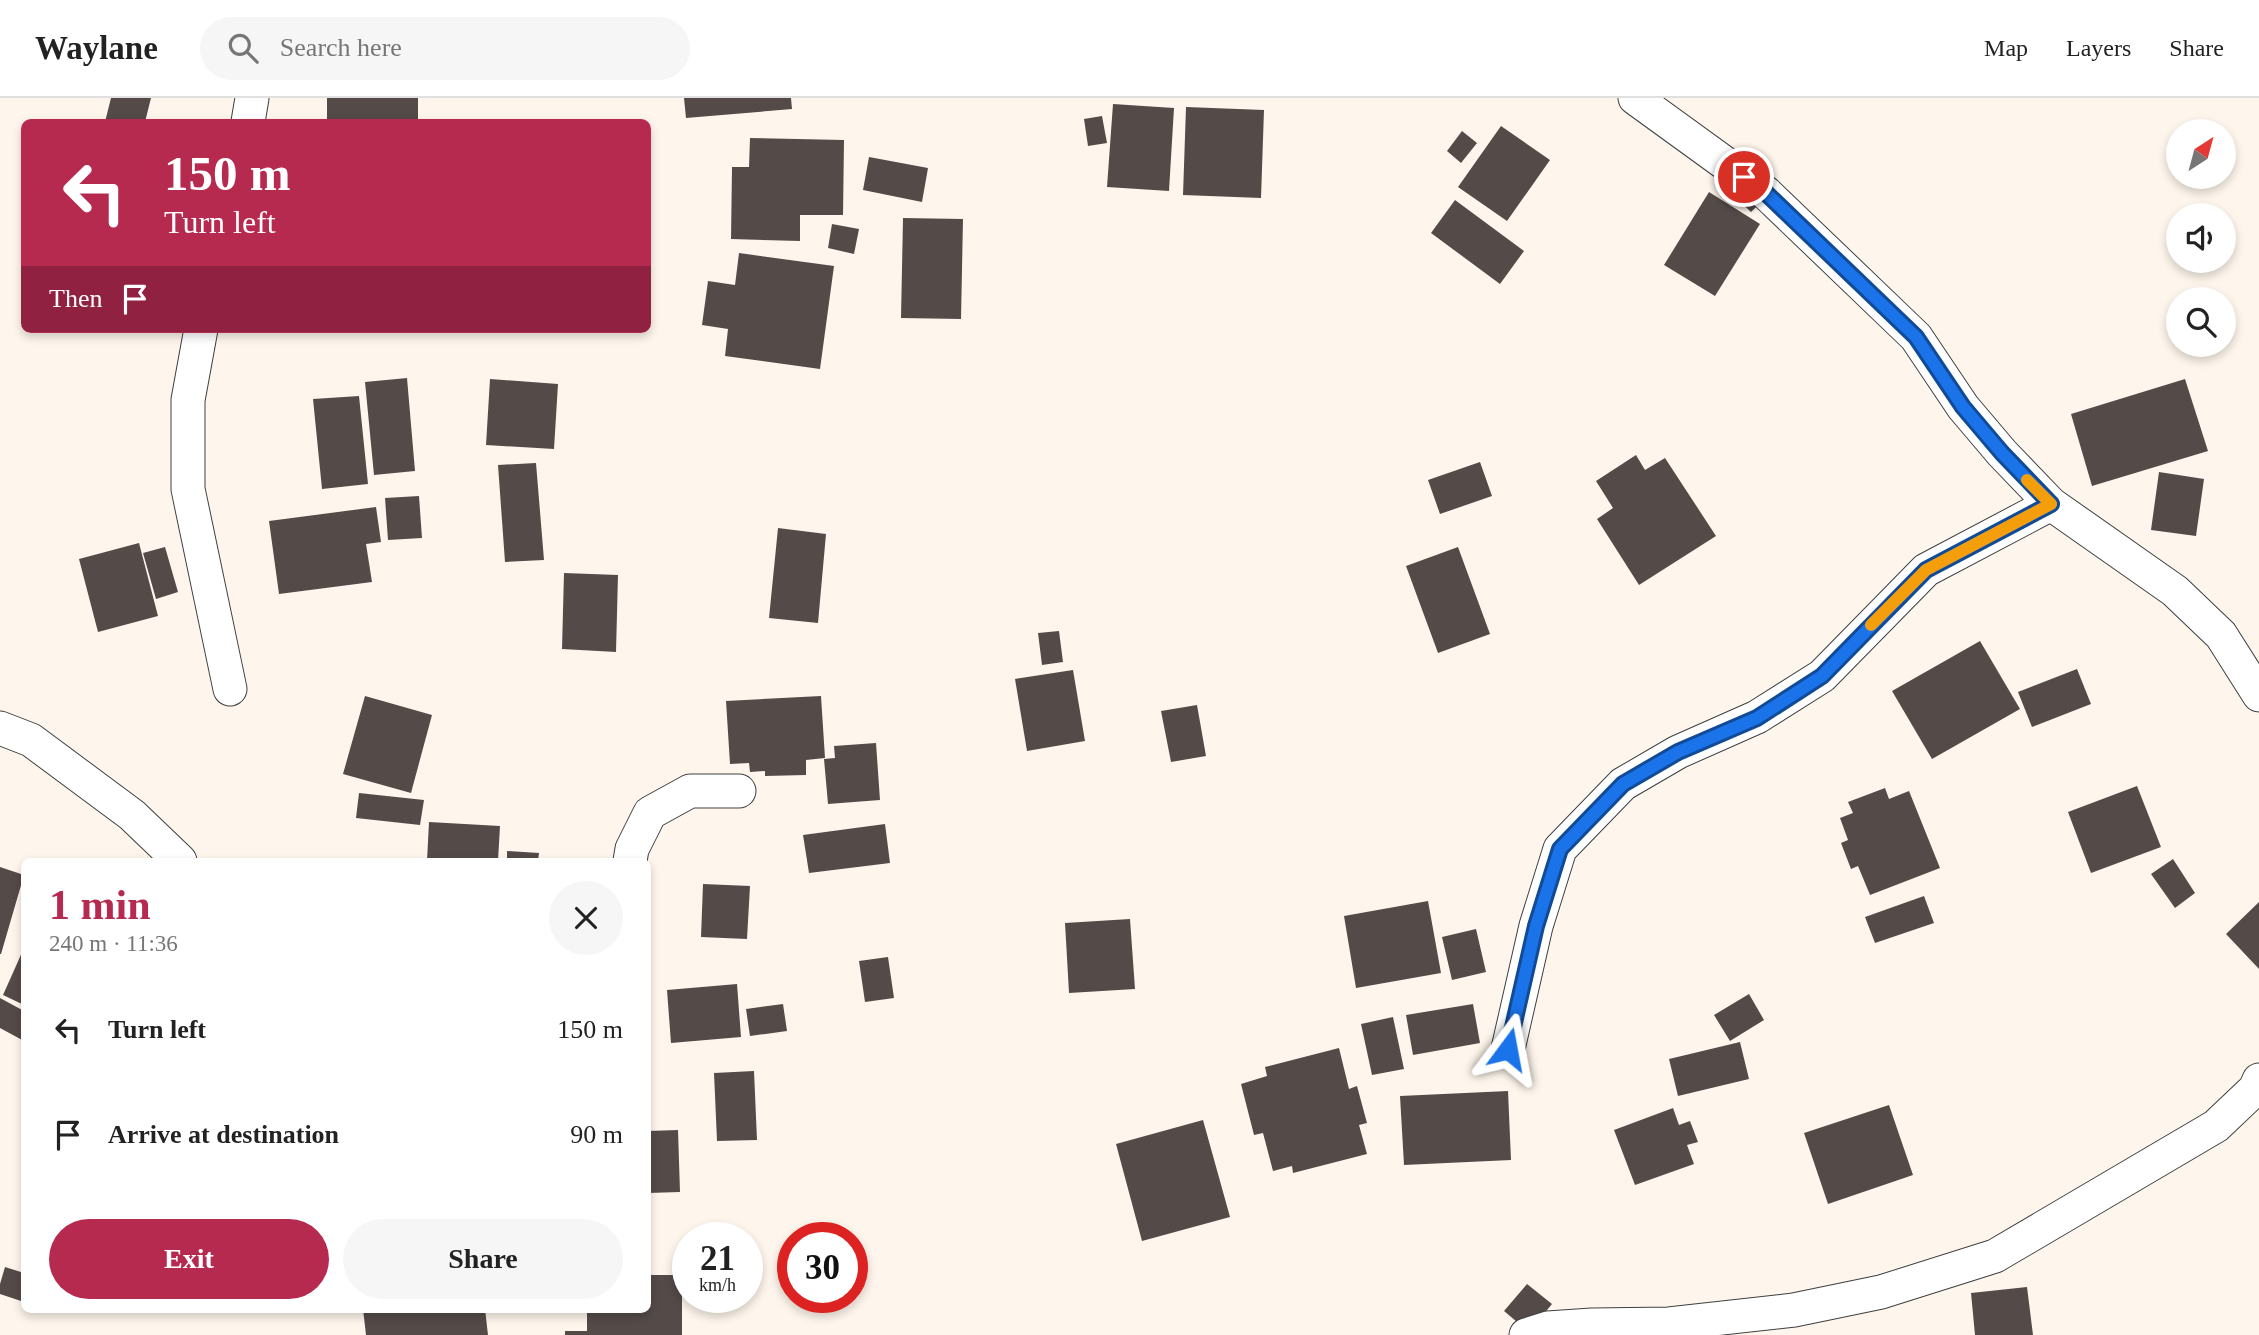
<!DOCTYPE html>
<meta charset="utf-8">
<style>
:root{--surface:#fff;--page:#f6f6f6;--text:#222;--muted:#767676;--line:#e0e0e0;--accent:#b62a50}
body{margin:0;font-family:Georgia,serif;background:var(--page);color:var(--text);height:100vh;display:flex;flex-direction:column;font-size:26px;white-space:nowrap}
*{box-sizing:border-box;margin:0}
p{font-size:23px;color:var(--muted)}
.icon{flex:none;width:38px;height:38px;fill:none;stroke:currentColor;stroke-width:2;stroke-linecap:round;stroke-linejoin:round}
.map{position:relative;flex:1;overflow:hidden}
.side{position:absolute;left:21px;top:760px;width:630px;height:455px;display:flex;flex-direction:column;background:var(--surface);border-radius:10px;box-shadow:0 4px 10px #0003}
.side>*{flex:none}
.guide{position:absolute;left:21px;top:21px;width:630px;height:214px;border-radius:10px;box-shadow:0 4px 10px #0003;background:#b62a50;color:#fff;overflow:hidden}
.needle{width:46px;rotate:36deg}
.controls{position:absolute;left:2166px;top:21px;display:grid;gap:14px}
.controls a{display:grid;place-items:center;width:70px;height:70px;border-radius:50%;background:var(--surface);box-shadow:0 4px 10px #0003;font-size:35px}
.speed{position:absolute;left:672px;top:1124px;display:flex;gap:14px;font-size:35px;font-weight:700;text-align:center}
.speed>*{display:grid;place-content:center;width:91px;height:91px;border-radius:50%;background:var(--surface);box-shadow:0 4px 10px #0003;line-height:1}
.speed small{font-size:18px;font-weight:400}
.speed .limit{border:10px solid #d22;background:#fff;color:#111}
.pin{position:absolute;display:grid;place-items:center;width:60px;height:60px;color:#fff;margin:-30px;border:4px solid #fff;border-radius:50%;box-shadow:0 2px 7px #0007}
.me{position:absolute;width:77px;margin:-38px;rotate:13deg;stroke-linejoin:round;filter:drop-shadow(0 0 5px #0008)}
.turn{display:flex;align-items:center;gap:24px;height:147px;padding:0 28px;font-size:32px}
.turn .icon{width:91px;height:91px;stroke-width:2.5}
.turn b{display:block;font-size:49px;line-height:60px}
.then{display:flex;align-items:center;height:66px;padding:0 28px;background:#0003;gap:14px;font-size:26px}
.round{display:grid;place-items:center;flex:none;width:74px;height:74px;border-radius:37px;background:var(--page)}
.headline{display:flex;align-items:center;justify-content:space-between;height:119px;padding:0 28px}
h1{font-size:42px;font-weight:600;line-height:52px;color:var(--accent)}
.action{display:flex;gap:14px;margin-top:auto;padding:14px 28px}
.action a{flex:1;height:80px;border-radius:42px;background:var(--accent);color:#fff;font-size:28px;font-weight:600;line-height:80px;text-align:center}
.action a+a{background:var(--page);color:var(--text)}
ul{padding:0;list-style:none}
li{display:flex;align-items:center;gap:21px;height:105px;padding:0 28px}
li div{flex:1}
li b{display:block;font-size:26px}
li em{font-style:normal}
header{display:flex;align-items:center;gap:42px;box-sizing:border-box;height:98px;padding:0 35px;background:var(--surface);border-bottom:2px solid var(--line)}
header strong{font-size:33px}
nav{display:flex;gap:38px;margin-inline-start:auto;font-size:24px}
.search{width:490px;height:63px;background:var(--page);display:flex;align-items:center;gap:18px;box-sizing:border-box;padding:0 24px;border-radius:38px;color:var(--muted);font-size:26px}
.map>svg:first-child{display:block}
.building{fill:#544b49}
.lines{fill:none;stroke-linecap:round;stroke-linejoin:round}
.minor-casing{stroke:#3f3f3f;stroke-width:35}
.minor{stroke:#fff;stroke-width:33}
.route-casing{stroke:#114b97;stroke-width:18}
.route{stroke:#1a73e8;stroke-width:12}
.slow{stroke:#f59e0b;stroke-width:12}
</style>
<header>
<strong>Waylane</strong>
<div class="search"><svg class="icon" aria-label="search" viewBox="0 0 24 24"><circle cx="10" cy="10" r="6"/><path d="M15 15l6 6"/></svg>Search here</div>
<nav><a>Map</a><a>Layers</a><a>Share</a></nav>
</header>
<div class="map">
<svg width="2259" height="1237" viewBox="0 0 2259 1237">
<rect width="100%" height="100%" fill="#fef6ec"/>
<!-- building -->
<path class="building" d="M111,0H151L145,24H105Z
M327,0H418V24H327Z
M684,0H791L792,11L686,20Z
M1113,6L1174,10L1169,93L1107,89Z
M1186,9L1264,12L1261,100L1183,97Z
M1102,18L1107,45L1088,48L1084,21Z
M1501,28L1550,62L1507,123L1458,89Z
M1462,33L1477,45L1461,65L1447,53Z
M750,40L844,42L843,117H800V143L731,141L732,69H749Z
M869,59L928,70L922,104L863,92Z
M1743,81L1763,102L1751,114L1730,94Z
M1709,94L1760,126L1715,198L1664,167Z
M1455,102L1524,153L1500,186L1431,135Z
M903,120L963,121L961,221L901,220Z
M832,126L859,131L854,156L828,150Z
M739,155L834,168L820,271L725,258L728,231L702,227L708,183L735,187Z
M407,280L415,373L374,377L365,284Z
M490,281L558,286L554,351L486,347Z
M2185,281L2208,353L2092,388L2071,316Z
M359,298L368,386L322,391L313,301Z
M1636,357L1645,372L1665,360L1716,438L1639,487L1597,421L1613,410L1596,383Z
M1480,364L1492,398L1440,416L1428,382Z
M536,365L544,462L505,464L498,367Z
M2159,374L2204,381L2196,438L2151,432Z
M419,398L422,440L388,442L385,400Z
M376,409L381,444L366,446L372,484L279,496L269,423Z
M778,430L826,436L818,525L769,520Z
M139,445L158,518L98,534L79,461Z
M165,449L178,494L156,501L143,455Z
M1458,449L1490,536L1438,555L1406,468Z
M564,475L618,477L616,554L562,551Z
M1059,533L1063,564L1042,567L1038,535Z
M1980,543L2020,611L1932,661L1892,593Z
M2077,571L2091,606L2032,629L2018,594Z
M1073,572L1085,643L1027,653L1015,581Z
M365,598L432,617L411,695L343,676Z
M821,598L825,660L806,662V677L765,678V673L750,674L749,665L730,666L726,603Z
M1197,607L1206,658L1171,664L1161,613Z
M876,645L880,702L828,706L824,661L835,660L834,648Z
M2137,688L2161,749L2091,775L2068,714Z
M1885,690L1889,701L1909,693L1940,770L1870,797L1858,768L1851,771L1841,745L1848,742L1840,720L1853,715L1848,704Z
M359,695L424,702L420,727L356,720Z
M429,724L500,728L498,763H427Z
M885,726L890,765L809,775L803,737Z
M507,753L539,755L538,763H507Z
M2173,761L2195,795L2175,810L2151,776Z
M0,769L24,777L1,856H0Z
M703,786L750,788L747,841L701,839Z
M1924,798L1934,825L1875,845L1865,819Z
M1428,803L1441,875L1356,890L1344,818Z
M2259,804V871L2226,836Z
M1130,821L1135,891L1069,895L1065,825Z
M1476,831L1486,874L1452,882L1442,839Z
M24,850V907L3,897Z
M888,859L894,900L865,904L859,863Z
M737,886L741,939L671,945L667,892Z
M1749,896L1764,922L1730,943L1714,917Z
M0,900L24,913V943L0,930Z
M783,906L787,933L750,938L746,911Z
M1473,906L1480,945L1413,957L1406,917Z
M1393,919L1404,971L1372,977L1361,926Z
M1740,944L1749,981L1678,998L1669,961Z
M1339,950L1349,991L1357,988L1367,1025L1359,1027L1367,1056L1293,1075L1292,1068L1273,1073L1263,1035L1254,1037L1241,986L1267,978L1265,969Z
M754,973L757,1042L717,1043L714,975Z
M1508,993L1511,1062L1404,1067L1400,998Z
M1889,1007L1913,1077L1828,1106L1804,1035Z
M1673,1010L1679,1027L1690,1023L1698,1044L1687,1047L1694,1066L1635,1087L1614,1032Z
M1203,1022L1230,1119L1142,1143L1116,1046Z
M678,1032L680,1094L648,1095V1033Z
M5,1169L24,1175V1204L0,1196V1186Z
M648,1177H682V1237H565V1233H587V1211H648Z
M1527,1186L1552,1206L1529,1234L1504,1213Z
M2027,1189L2033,1237H1975L1971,1195Z
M363,1211H485L488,1237H366Z"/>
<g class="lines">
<!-- minor casing -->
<g class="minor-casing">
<path id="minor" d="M1635,0L1766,95L1916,239L1963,309L2002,355L2051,406L2175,493L2221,537L2259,597
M248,24L252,0
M201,231L188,302V391L230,591
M0,630L31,642L132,717L180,763
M630,763L632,751L650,715L690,693H739
M1508,951L1536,828L1560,751L1623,686L1678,654L1757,619L1822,578L1926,472L2051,406
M1526,1237L1548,1230L1592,1227L1669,1226L1794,1212L1881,1194L1995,1158L2216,1028L2255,991L2259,982"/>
</g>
<!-- minor -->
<use href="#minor" class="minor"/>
</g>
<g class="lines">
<!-- route casing -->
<g class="route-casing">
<path id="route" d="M1508,951L1536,828L1560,751L1623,686L1678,654L1757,620L1822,578L1926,472L2051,406L2002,355L1963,309L1916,239L1766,95L1744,79"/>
</g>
<!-- route -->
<use href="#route" class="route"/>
<!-- slow -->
<path class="slow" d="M1871,527L1926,472L2051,406L2027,382"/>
</g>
</svg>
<div class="controls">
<a><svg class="needle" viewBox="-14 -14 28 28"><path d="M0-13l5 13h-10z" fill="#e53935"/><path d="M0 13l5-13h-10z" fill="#767676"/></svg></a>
<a><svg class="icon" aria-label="sound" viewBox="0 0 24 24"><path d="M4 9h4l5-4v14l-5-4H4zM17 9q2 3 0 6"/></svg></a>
<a><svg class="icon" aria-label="search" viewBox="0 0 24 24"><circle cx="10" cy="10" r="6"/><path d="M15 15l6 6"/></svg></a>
</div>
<div class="speed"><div>21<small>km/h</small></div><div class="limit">30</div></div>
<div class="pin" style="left:1744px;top:79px;background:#d93025"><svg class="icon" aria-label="arrive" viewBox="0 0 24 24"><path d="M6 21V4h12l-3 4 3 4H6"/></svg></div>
<svg class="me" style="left:1508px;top:951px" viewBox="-20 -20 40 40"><path d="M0-17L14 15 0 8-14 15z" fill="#1a73e8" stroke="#fff" stroke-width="4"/></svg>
<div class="guide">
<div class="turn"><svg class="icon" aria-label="left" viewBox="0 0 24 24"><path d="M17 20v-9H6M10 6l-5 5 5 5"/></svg><div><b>150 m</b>Turn left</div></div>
<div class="then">Then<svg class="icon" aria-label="arrive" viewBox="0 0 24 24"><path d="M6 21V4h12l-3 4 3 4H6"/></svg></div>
</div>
<section class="side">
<div class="headline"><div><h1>1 min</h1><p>240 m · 11:36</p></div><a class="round"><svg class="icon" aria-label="close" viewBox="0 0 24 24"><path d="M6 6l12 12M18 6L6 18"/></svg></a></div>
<ul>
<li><svg class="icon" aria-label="left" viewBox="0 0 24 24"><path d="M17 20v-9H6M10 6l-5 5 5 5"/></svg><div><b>Turn left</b></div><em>150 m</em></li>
<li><svg class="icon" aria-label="arrive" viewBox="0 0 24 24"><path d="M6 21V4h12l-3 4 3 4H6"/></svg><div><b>Arrive at destination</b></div><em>90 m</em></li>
</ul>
<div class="action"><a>Exit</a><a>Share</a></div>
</section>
</div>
